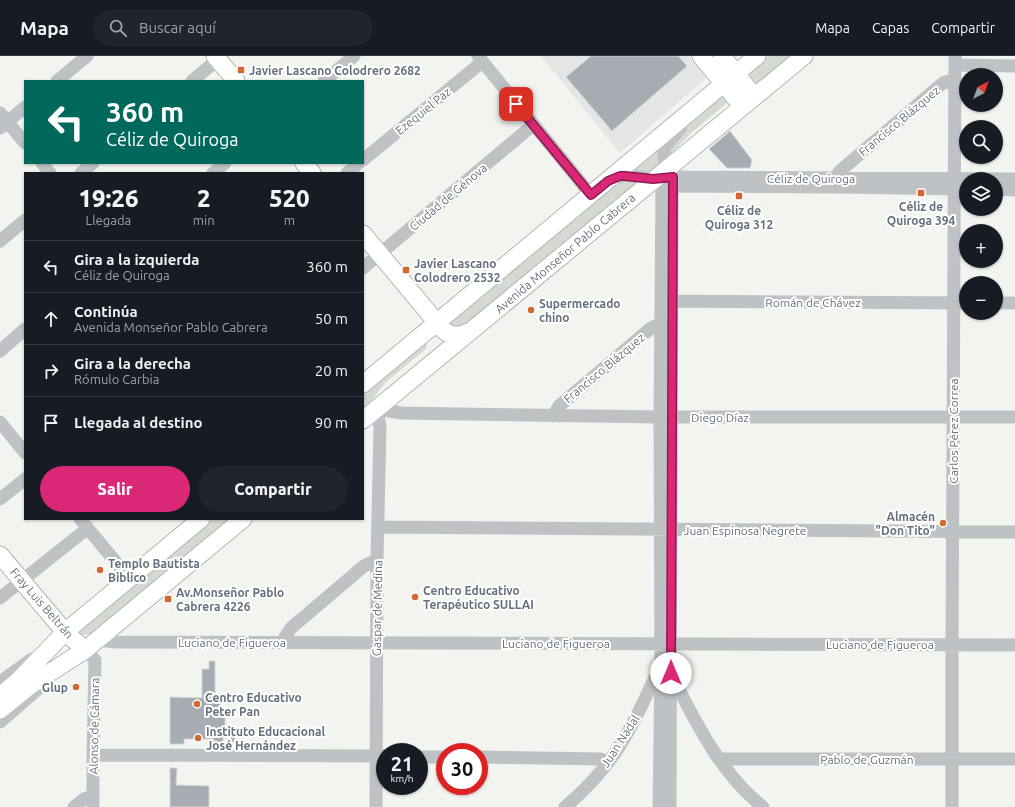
<!DOCTYPE html>
<html lang="es">
<meta charset="utf-8">
<style>
:root{--surface:#171b24;--page:#20242c;--text:#f1f3f6;--muted:#9ea1a6;--line:#363941;--accent:#db2777}
body{margin:0;font-family:Ubuntu,sans-serif;background:var(--page);color:var(--text);height:100vh;display:flex;flex-direction:column;font-size:15px;white-space:nowrap}
*{box-sizing:border-box;margin:0}
p{font-size:13px;color:var(--muted)}
.icon{flex:none;width:22px;height:22px;fill:none;stroke:currentColor;stroke-width:2;stroke-linecap:round;stroke-linejoin:round}
.map{position:relative;flex:1;overflow:hidden}
.panel{position:absolute;left:24px;top:116px;width:340px;height:348px;display:flex;flex-direction:column;background:var(--surface);border-radius:0px;box-shadow:0 1px 3px #0004}
.panel>*{flex:none}
.guide{position:absolute;left:24px;top:24px;width:340px;height:84px;border-radius:0px;box-shadow:0 1px 3px #0004;background:#00695c;color:#fff;overflow:hidden}
.needle{width:26px;rotate:41deg}
.fabs{position:absolute;left:959px;top:12px;display:grid;gap:8px}
.fabs a{display:grid;place-items:center;width:44px;height:44px;border-radius:50%;background:var(--surface);box-shadow:0 1px 3px #0004;font-size:20px}
.speed{position:absolute;left:376px;top:687px;display:flex;gap:8px;font-size:20px;font-weight:700;text-align:center}
.speed>*{display:grid;place-content:center;width:52px;height:52px;border-radius:50%;background:var(--surface);box-shadow:0 1px 3px #0004;line-height:1}
.speed small{font-size:10px;font-weight:400}
.speed .limit{border:6px solid #d22;background:#fff;color:#111}
.pin{position:absolute;display:grid;place-items:center;width:34px;height:34px;color:#fff;margin:-17px;border-radius:8px;box-shadow:0 2px 6px #0006}
.me{position:absolute;width:44px;margin:-22px;rotate:0deg;stroke-linejoin:round;filter:drop-shadow(0 0 3px #0008)}
.turn{display:flex;align-items:center;gap:14px;height:84px;padding:0 16px;font-size:18px}
.turn .icon{width:52px;height:52px;stroke-width:2.5}
.turn b{display:block;font-size:28px;line-height:34px}
.eta{display:flex;justify-content:space-evenly;align-items:center;height:68px;text-align:center}
.eta b{font-size:24px;font-weight:800;line-height:28px}
.primary-button{display:flex;gap:8px;margin-top:auto;padding:8px 16px}
.primary-button a{flex:1;height:46px;border-radius:24px;background:var(--accent);color:#fff;font-size:16px;font-weight:800;line-height:46px;text-align:center}
.primary-button a+a{background:var(--page);color:var(--text)}
ul{padding:0;list-style:none}
li{display:flex;align-items:center;gap:12px;height:52px;padding:0 16px;border-top:1px solid var(--line)}
li div{flex:1}
li b{display:block;font-size:15px}
li em{font-style:normal}
header{display:flex;align-items:center;gap:24px;box-sizing:border-box;height:56px;padding:0 20px;background:var(--surface);border-bottom:1px solid var(--line)}
header strong{font-size:19px}
nav{display:flex;gap:22px;margin-inline-start:auto;font-size:14px}
.search{width:280px;height:36px;background:var(--page);display:flex;align-items:center;gap:10px;box-sizing:border-box;padding:0 14px;border-radius:22px;color:var(--muted);font-size:15px}
.map>svg:first-child{display:block}
.built{fill:#e4e5e4}
.green{fill:#d4dad2}
.building{fill:#a6acb2;stroke:#d5d5d3}
.lines{fill:none;stroke-linecap:round;stroke-linejoin:round}
.major-casing{stroke:#b1b4b8;stroke-width:19}
.minor{stroke:#bfc2c5;stroke-width:13}
.major{stroke:#fff;stroke-width:17}
.route-casing{stroke:#8e194d;stroke-width:10}
.route{stroke:#db2777;stroke-width:7}
.poi-dot{fill:#d26731;stroke:#fff;stroke-width:1.5}
.labels{text-anchor:middle;dominant-baseline:central;stroke-width:4;stroke-linejoin:round;paint-order:stroke}
.poi-label{font-size:12px;font-weight:bold;fill:#65717e;stroke:#fff;text-anchor:start}
.street-label{font-size:12px;fill:#65717e;stroke:#fff}
</style>
<header>
<strong>Mapa</strong>
<div class="search"><svg class="icon" aria-label="search" viewBox="0 0 24 24"><circle cx="10" cy="10" r="6"/><path d="M15 15l6 6"/></svg>Buscar aquí</div>
<nav><a>Mapa</a><a>Capas</a><a>Compartir</a></nav>
</header>
<div class="map">
<svg width="1015" height="751" viewBox="0 0 1015 751">
<rect width="100%" height="100%" fill="#f3f4f0"/>
<!-- built -->
<path class="built" d="M541,0H689L706,22L620,97Z"/>
<!-- green -->
<path class="green" d="M768,0H793L760,26H755L750,19L751,15Z
M726,36L729,46L727,47L690,78L670,99V88L691,64Z
M657,94L659,95V109L649,117L636,114L637,110Z
M623,125L634,126L637,128L467,269L450,273L446,264L604,138Z
M428,283L426,293L386,326L363,355V337Z
M210,463H234L95,578L80,579L76,574Z"/>
<!-- building -->
<path class="building" d="M591,0H678L687,10L612,75L566,21Z
M730,75L752,104L750,112H727L709,93Z
M209,605H215V644H220V661H225V670L235,671V686H231L229,682H223V690H214V683H184V688H170V641L202,642V613H209Z
M170,712H177L176,729L209,730V751H170Z"/>
<g class="lines">
<!-- major casing -->
<g class="major-casing">
<path id="major" d="M215,0L236,25
M701,0L742,50
M722,0L754,40
M304,107L312,117
M363,178L443,274C452,281 459,280 469,276
M363,328L757,0
M363,364L804,0
M0,499L65,576L85,594
M5,636L18,625L65,576L201,463
M0,654L32,628L85,594L243,463"/>
</g>
<!-- minor -->
<path class="minor" d="M478,0L591,139
M955,9L1015,10
M57,25L87,0
M192,25L222,0
M324,25L354,0
M0,57L25,87
M0,72L25,51
M363,104L482,6
M42,107L50,117
M81,117L93,107
M213,117L225,107
M347,117L359,107
M610,124L625,119L653,123L673,121L1015,123
M834,127L835,122L840,115L943,27L955,23
M664,130L834,131L966,133
M996,133L1015,134
M0,185L25,164
M363,212L533,69
M665,245L966,247
M996,247H1015
M0,295L25,273
M553,360L559,350L651,272L660,268
M0,366L25,397
M0,443L25,423
M80,463L129,522
M379,471L1015,476
M0,542L88,472
M97,584L116,586L1015,589
M282,586L291,572L364,510L377,504
M85,594L95,604L93,699V751
M672,620C696,667 721,718 763,751
M0,626L32,603
M0,666L39,632
M93,699L385,700
M419,701H445
M479,701L600,703L609,706
M719,703H1015
M74,751L84,743L93,740
M376,751L377,504L380,371L377,353L401,357L660,361H1015
M565,751C583,736 601,717 615,697C633,671 645,642 659,613
M659,751L661,610L660,361L662,130L665,113L664,95L665,90L681,72
M670,751L672,130L677,103
M952,751V588L955,0"/>
<!-- major -->
<use href="#major" class="major"/>
</g>
<g class="lines">
<!-- route casing -->
<g class="route-casing">
<path id="route" d="M516,48L591,139L608,125L620,120H625L653,123L673,121L671,617"/>
</g>
<!-- route -->
<use href="#route" class="route"/>
</g>
<!-- markers -->
<g class="poi-dot">
<rect x="237" y="10" width="8" height="8" rx="2"/>
<rect x="917" y="133" width="8" height="8" rx="2"/>
<rect x="735" y="136" width="8" height="8" rx="2"/>
<rect x="402" y="210" width="8" height="8" rx="2"/>
<circle cx="531" cy="254" r="4"/>
<circle cx="943" cy="467" r="4"/>
<circle cx="100" cy="514" r="4"/>
<circle cx="415" cy="541" r="4"/>
<rect x="164" y="539" width="8" height="8" rx="2"/>
<circle cx="76" cy="631" r="4"/>
<circle cx="197" cy="648" r="4"/>
<circle cx="198" cy="682" r="4"/>
</g>
<g class="labels">
<!-- poi labels -->
<g class="poi-label">
<text x="249" y="14">Javier Lascano Colodrero 2682</text>
<text x="921" y="150" text-anchor="middle">Céliz de<tspan x="921" dy="14">Quiroga 394</tspan></text>
<text x="739" y="154" text-anchor="middle">Céliz de<tspan x="739" dy="14">Quiroga 312</tspan></text>
<text x="414" y="207">Javier Lascano<tspan x="414" dy="14">Colodrero 2532</tspan></text>
<text x="539" y="247">Supermercado<tspan x="539" dy="14">chino</tspan></text>
<text x="935" y="460" text-anchor="end">Almacén<tspan x="935" dy="14">"Don Tito"</tspan></text>
<text x="108" y="507">Templo Bautista<tspan x="108" dy="14">Biblico</tspan></text>
<text x="423" y="534">Centro Educativo<tspan x="423" dy="14">Terapéutico SULLAI</tspan></text>
<text x="176" y="536">Av.Monseñor Pablo<tspan x="176" dy="14">Cabrera 4226</tspan></text>
<text x="68" y="631" text-anchor="end">Glup</text>
<text x="205" y="641">Centro Educativo<tspan x="205" dy="14">Peter Pan</tspan></text>
<text x="206" y="675">Instituto Educacional<tspan x="206" dy="14">José Hernández</tspan></text>
</g>
<!-- street labels -->
<g class="street-label">
<text transform="translate(423 55) rotate(-39)">Ezequiel Paz</text>
<text transform="translate(899 65) rotate(-40)">Francisco Blázquez</text>
<text x="811" y="122">Céliz de Quiroga</text>
<text transform="translate(448 141) rotate(-40)">Ciudad de Génova</text>
<text transform="translate(565 197) rotate(-40)">Avenida Monseñor Pablo Cabrera</text>
<text x="813" y="246">Román de Chávez</text>
<text transform="translate(604 312) rotate(-40)">Francisco Blázquez</text>
<text x="720" y="361">Diego Díaz</text>
<text transform="translate(953 375) rotate(-90)">Carlos Pérez Correa</text>
<text x="745" y="474">Juan Espinosa Negrete</text>
<text transform="translate(42 547) rotate(49)">Fray Luis Beltrán</text>
<text transform="translate(377 552) rotate(-89)">Gaspar de Medina</text>
<text x="232" y="586">Luciano de Figueroa</text>
<text x="556" y="587">Luciano de Figueroa</text>
<text x="880" y="588">Luciano de Figueroa</text>
<text transform="translate(94 670) rotate(-89)">Alonso de Cámara</text>
<text transform="translate(620 685) rotate(-57)">Juan Nadal</text>
<text x="867" y="703">Pablo de Guzmán</text>
</g>
</g>
</svg>
<div class="fabs">
<a><svg class="needle" viewBox="-14 -14 28 28"><path d="M0-13l5 13h-10z" fill="#e53935"/><path d="M0 13l5-13h-10z" fill="#9ea1a6"/></svg></a>
<a><svg class="icon" aria-label="search" viewBox="0 0 24 24"><circle cx="10" cy="10" r="6"/><path d="M15 15l6 6"/></svg></a>
<a><svg class="icon" aria-label="layers" viewBox="0 0 24 24"><path d="M12 4l9 5-9 5-9-5zM3 14l9 5 9-5"/></svg></a>
<a>+</a>
<a>−</a>
</div>
<div class="speed"><div>21<small>km/h</small></div><div class="limit">30</div></div>
<div class="pin" style="left:516px;top:48px;background:#d93025"><svg class="icon" aria-label="arrive" viewBox="0 0 24 24"><path d="M6 21V4h12l-3 4 3 4H6"/></svg></div>
<svg class="me" style="left:671px;top:617px" viewBox="-20 -20 40 40"><circle r="19" fill="#fff"/><path d="M0-13L10 11 0 6-10 11z" fill="#db2777"/></svg>
<div class="guide">
<div class="turn"><svg class="icon" aria-label="left" viewBox="0 0 24 24"><path d="M17 20v-9H6M10 6l-5 5 5 5"/></svg><div><b>360 m</b>Céliz de Quiroga</div></div>
</div>
<section class="panel">
<div class="eta">
<div><b>19:26</b><p>Llegada</p></div>
<div><b>2</b><p>min</p></div>
<div><b>520</b><p>m</p></div>
</div>
<ul>
<li><svg class="icon" aria-label="left" viewBox="0 0 24 24"><path d="M17 20v-9H6M10 6l-5 5 5 5"/></svg><div><b>Gira a la izquierda</b><p>Céliz de Quiroga</p></div><em>360 m</em></li>
<li><svg class="icon" aria-label="ahead" viewBox="0 0 24 24"><path d="M12 20V5M6 11l6-6 6 6"/></svg><div><b>Continúa</b><p>Avenida Monseñor Pablo Cabrera</p></div><em>50 m</em></li>
<li><svg class="icon" aria-label="right" viewBox="0 0 24 24"><path d="M7 20v-9h11M14 6l5 5-5 5"/></svg><div><b>Gira a la derecha</b><p>Rómulo Carbia</p></div><em>20 m</em></li>
<li><svg class="icon" aria-label="arrive" viewBox="0 0 24 24"><path d="M6 21V4h12l-3 4 3 4H6"/></svg><div><b>Llegada al destino</b></div><em>90 m</em></li>
</ul>
<div class="primary-button"><a>Salir</a><a>Compartir</a></div>
</section>
</div>
